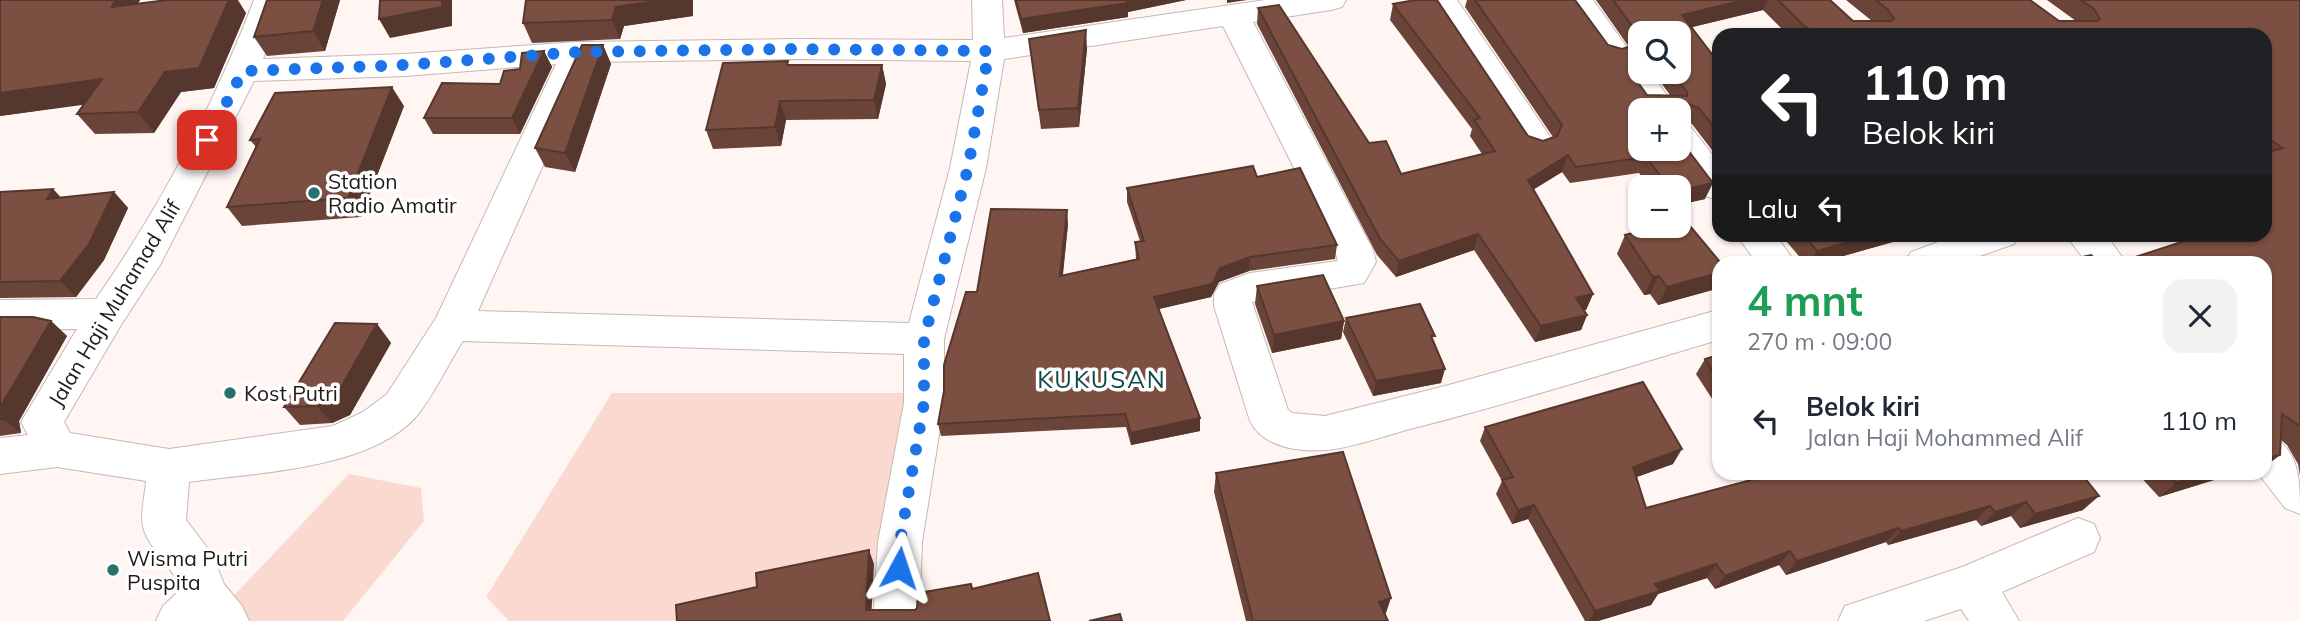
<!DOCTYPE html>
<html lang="id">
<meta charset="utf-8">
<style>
:root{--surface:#fff;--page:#f2f2f3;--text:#1f2937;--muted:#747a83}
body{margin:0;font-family:Mulish,sans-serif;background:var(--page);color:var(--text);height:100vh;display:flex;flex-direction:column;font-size:26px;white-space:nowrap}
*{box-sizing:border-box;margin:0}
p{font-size:23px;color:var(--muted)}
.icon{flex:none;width:38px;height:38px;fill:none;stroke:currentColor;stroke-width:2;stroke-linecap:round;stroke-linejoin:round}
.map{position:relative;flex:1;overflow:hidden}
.sheet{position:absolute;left:1712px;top:256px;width:560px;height:224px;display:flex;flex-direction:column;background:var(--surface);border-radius:21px;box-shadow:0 2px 5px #0004}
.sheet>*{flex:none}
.top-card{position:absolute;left:1712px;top:28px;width:560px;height:214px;border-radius:21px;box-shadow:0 2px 5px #0004;background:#202124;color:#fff;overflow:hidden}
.buttons{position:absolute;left:1628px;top:21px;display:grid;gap:14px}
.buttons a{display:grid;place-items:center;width:63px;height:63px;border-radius:14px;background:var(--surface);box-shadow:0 2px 5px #0004;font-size:35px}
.pin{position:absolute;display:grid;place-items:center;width:60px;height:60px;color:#fff;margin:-30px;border-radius:14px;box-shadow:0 4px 10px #0006}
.me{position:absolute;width:77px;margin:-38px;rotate:5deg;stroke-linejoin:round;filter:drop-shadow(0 0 5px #0008)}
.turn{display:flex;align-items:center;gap:24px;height:147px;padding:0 35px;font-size:32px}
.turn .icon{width:91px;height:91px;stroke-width:2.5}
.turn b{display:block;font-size:49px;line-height:60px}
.then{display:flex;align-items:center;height:66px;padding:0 35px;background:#0003;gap:14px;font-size:26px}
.round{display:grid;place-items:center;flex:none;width:74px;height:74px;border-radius:21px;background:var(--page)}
.headline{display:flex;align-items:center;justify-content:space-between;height:119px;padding:0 35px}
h1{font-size:42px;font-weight:700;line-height:52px;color:#1e9e55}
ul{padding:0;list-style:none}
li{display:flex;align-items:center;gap:21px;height:91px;padding:0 35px}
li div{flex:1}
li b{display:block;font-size:26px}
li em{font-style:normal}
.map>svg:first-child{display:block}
.green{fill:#fadad0}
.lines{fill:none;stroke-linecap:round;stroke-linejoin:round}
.minor-casing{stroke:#c6b8b4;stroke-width:2}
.minor{fill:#fff;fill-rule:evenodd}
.wall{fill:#6a4438;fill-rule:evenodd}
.shaded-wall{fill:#56372e}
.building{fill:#7b4f41;stroke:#56372e;stroke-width:2;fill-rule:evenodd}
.route{stroke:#1a73e8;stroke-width:12;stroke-dasharray:0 21.6}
.poi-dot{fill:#27716f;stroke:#fff;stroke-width:2.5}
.labels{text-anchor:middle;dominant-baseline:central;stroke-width:7;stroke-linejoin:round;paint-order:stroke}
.poi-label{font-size:21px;fill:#201b19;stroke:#fff;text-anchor:start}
.street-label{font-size:21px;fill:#201b19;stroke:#fff}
.quarter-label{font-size:24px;letter-spacing:2px;fill:#0c4b4a;stroke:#fff}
</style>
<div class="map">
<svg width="2300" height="621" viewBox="0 0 2300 621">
<rect width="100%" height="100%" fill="#fff6f3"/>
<!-- green -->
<path class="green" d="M612,393H943L883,579L794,621H509L486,597Z
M349,474L421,488L424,521L343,621H210Z"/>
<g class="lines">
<!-- minor casing -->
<g class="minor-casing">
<path id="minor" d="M254,0H284L263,59L405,54L578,42L795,39L973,40L972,0H1002L1004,38L1265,0H1346L1342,7L1331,10L1253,22L1373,250L1376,262L1364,283L1252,302L1288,410L1293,413L1325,416L1445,386L1718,310V340C1620,369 1522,400 1422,426C1395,432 1351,449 1324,450C1297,452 1263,447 1250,421L1214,306V294L1220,284L1250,273L1338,261L1335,250L1223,26L1004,59L986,168L944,339V403L922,542L919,621H873L878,542L904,403V354L463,341C449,362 431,401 414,419C365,470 257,472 189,482L186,520L212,554L224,584L242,606L249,621H156L163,606L181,589C173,566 149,550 143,527C140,514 145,495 146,481L57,467L0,474V438L28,435L21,422L77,329L0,330V300L96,299C160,207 214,105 254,0ZM795,59L971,61L950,168L909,323L478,311L589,62ZM556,64L436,318L387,394L363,412L333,426L169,449L70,433L64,422L121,325L160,265L254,81L405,76Z
M1426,0H1457L1549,135L1554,143L1549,151L1537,155L1525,151Z
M1562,0H1593L1631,53L1626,60L1615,63L1604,60Z
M1645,79L1657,82L1678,110H1643L1628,90L1633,82Z
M1678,122L1690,126L1718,162V200L1705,196L1671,149H1678Z
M1736,234H1775L1795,262H1756Z
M1960,234H2019L2014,244L1963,262H1905L1911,252Z
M2065,234H2105L2126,262H2086Z
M2264,432C2300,447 2300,478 2300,514L2285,508L2257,472H2264Z
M2078,518L2094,524L2100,538L2094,552L2002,592L2019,621H1969L1961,609L1924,621H1838L1845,606L1962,567Z"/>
</g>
<!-- minor -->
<use href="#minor" class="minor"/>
</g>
<!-- wall -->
<path class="wall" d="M140,0L138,3L246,13L214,88L181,92L154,133L95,134L77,114L84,104L0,116Z
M267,0H340L325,51L267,56L254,37Z
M1014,0H1186L1128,12V17L1023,33Z
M1467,0H1575L1608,45L1622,49L1629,47L1596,0H1830L1853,21H1872L1846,0H2030L2059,21H2076L2047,0H2298L2300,1V476L2298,464L2287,445L2281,440L2280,455L2264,467V262L2196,238L2192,234H2264V35H1788L1763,10L1692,27L1718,62V158L1692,124L1682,121L1683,130L1679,138L1705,199L1678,205V187H1650L1639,173L1570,183L1562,172L1533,190L1593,294L1586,310H1584L1587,315L1581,330L1535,342L1474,250L1396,277L1377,255L1257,24L1258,8L1369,143L1401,174L1482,154L1470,136L1472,129L1390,20L1393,4L1528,136L1543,141L1553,137L1465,7ZM1678,33V72H1640ZM1646,76L1659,80L1670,95H1647L1635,79ZM1678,110V149H1640Z
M693,16L624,26L620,39L532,43L523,23Z
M1029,39L1087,49L1079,127L1041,129Z
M603,45L611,64L575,172L545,167L535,148Z
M544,51L552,67L520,134H433L424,118L500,84Z
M789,65H882L886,84L878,119L786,120L781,146L713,149L706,130Z
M404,106L361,217L242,226L227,207L256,147L250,140Z
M1257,177L1337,245L1335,259L1249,271L1219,282L1211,297L1159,309L1200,431L1131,445L1126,427L941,436L938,424L977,292L1068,224L1063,275L1136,259L1135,242L1140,241L1127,202V188Z
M53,189L61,198L114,192L128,208L104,260L76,297L0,298V192Z
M1780,234H1921L1822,262H1804Z
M1625,235L1716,289L1658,305L1650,294L1644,295L1617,254Z
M1257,286L1344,321L1341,339L1272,353L1255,304Z
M0,317L51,321L67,336L19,421L21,433L0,436Z
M1346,318L1433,342L1441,383L1373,396L1343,332Z
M377,324L391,343L350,415L332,423L300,425L284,407Z
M1718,355V408L1696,374L1705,359Z
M1485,427L1673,464L1637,477L1646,508L2080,472L2083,510L2020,528L2011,516L1981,526L1976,520L1888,545L1886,542L1786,575L1779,565L1715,589L1707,578L1658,594L1651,605L1598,621H1585L1528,519L1512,524L1496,494L1502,481L1480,441Z
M2136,472H2252L2214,480L2159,497Z
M1216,473L1385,615L1388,621H1246L1214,492Z"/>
<!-- shaded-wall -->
<path class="shaded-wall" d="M115,0H140L127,27L112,7Z
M229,0H238L246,13L214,88L181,92L154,133L138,112L165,72Z
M323,0H340L325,51L313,31Z
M442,0H452V26L390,38L379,19Z
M664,0H693V16L624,26L620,39L612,20L616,7Z
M1126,0H1186L1128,12V17L1023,33L1021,19Z
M1227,0H1247L1227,3Z
M1744,0H1768L1763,10L1676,31L1682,15Z
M1086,30L1087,49L1079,127L1078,108Z
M603,45L611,64L575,172L565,153Z
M544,51L552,67L520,134L512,118Z
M1639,63H1640V72H1647L1646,76L1632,79V74Z
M882,65L886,84L878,119L874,100Z
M102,79L119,100L0,116V93Z
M392,87L404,106L361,217L348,198Z
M780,101L786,120L781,146L775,127Z
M1568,155L1562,172L1522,196L1528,180Z
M1713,183L1705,199L1678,205V191Z
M53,189L68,205L47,199Z
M114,192L128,208L104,260L76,297L60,281Z
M1067,210L1068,224L1061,289L1060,276Z
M1478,234L1474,250L1396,277L1399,261Z
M1875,234H1921L1822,262H1810L1817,251Z
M1250,257L1249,271L1219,282L1211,297L1154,310V297L1220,268Z
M1718,273V285L1716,289L1658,305L1667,287Z
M1659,276L1650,294L1644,295L1653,277Z
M1593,294L1586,310L1570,314L1576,298Z
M1587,315L1581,330L1535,342L1541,326Z
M51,321L67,336L19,421L21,433L3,419L1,406Z
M1344,321L1341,339L1272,353L1274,335Z
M377,324L391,343L350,415L332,423L317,406Z
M1445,369L1441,383L1373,396L1376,381Z
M1200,418V431L1131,445V433Z
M1682,449L1673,464L1625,481L1633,467Z
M2280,455L2264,467V464L2273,457Z
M2209,472H2223L2214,480L2159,497L2176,483Z
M2099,496L2083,510L2020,528L2035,514Z
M2026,502L2011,516L1981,526L1995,512Z
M1534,505L1528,519L1512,524L1518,510Z
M1990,506L1976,520L1888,545L1901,531Z
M1899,528L1886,542L1786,575L1797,561Z
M869,550L874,564L871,621L866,610Z
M1790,551L1779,565L1715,589L1725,576Z
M1716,564L1707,578L1658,594L1651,605L1598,621H1589L1595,611L1655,584Z
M1391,598L1385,616L1379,602Z"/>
<!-- building -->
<path class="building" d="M0,0H115L112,7L167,0H229L199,68L165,72L138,112L77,114L102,79L0,93Z
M267,0H323L313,31L254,37Z
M380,0H442V7L379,19Z
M526,0H664L616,7L612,20L523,23Z
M1016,0H1126L1128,3L1021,19Z
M1415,0H1437L1528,136L1543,141L1557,136L1562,125L1475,0H1575L1608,45L1622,49L1634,45L1640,37L1613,0H1744L1682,15L1718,62V132L1699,108L1686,103L1682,106L1683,130L1678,131V110H1640V149H1678V137L1713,183L1678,191V187H1669L1646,157L1576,167L1568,155L1528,180L1593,294L1576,298L1587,315L1541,326L1478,234L1399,261L1380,239L1258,8L1279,5L1369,143L1386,141L1401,174L1495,151L1474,120L1480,118L1393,4ZM1640,33H1678V72H1672L1687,92V96L1647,95L1632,74L1640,63Z
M1778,0H1830L1853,21H1891L1894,19L1888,10L1876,0H2030L2059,21H2098L2100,19L2094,9L2081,0H2298L2300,1V426L2282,414L2280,455L2264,459V262H2120L2206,234H2264V153L2283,148L2264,136V35H1816L1802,24Z
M1086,30L1078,108L1039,110L1029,39Z
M582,45H603L565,153L535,148Z
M544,51L512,118H424L442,83L500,84L504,71L520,69L522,53Z
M788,61L787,65H882L874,100L780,101L775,127L706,130L723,63Z
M392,87L348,198L227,207L260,139L250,140L275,93Z
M1253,166L1257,177L1300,168L1337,245L1250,257L1220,268L1212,284L1154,297L1200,418L1131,433L1125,414L938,424L944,391V365L966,292H977L991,209L1067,210L1060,276L1139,259L1135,242L1144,241L1127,188Z
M53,189L47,199L114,192L89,244L60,281L0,282V192Z
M1685,220L1720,262H1718V273L1667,287L1659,276L1653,277L1625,235L1661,226H1678V221Z
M1803,234H1875L1817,251Z
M2091,255L2098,262H2061Z
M1323,275L1344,321L1274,335L1257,286Z
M1420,304L1435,336H1431L1445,369L1376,381L1346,318Z
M0,317H33L51,321L1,406L3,419H0Z
M335,323L377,324L335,398L317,406L284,407Z
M1718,355V379L1705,359Z
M1643,382L1682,449L1633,467L1646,508L1781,472H2080L2099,496L2035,514L2026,502L1995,512L1990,506L1901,531L1899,528L1797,561L1790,551L1725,576L1716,564L1655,584L1660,591L1595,611L1534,505L1518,510L1502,480L1513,477L1485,427Z
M1343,452L1391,598L1379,602L1388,621H1253L1216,473Z
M2166,472H2209L2176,483Z
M869,550L866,610H915L917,608L918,593L971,584L972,589L1038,573L1050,621H677L676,605L757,587L756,573Z
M1120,614L1122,621H1089Z"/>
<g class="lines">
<!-- route -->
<path class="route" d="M207,140L243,71L405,65L578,52L795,49L989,51L968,168L924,339V403L900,542L899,568"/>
</g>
<!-- markers -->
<g class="poi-dot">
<circle cx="314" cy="193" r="7"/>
<circle cx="230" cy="393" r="7"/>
<circle cx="113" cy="570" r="7"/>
</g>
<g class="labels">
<!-- poi labels -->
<g class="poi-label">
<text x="328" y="181">Station<tspan x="328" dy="24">Radio Amatir</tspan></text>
<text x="244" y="393">Kost Putri</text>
<text x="127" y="558">Wisma Putri<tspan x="127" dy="24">Puspita</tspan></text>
</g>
<!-- street labels -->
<g class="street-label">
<text transform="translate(114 303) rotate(-59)">Jalan Haji Muhamad Alif</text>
</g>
<!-- quarter labels -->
<g class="quarter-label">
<text x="1102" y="379">KUKUSAN</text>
</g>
</g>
</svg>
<div class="buttons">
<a><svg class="icon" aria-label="search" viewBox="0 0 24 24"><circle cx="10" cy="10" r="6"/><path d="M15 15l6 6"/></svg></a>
<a>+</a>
<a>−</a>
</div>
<div class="pin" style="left:207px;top:140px;background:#d93025"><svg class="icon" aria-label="arrive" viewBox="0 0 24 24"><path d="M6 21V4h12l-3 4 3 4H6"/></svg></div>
<svg class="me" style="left:899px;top:568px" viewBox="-20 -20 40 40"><path d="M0-17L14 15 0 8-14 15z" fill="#1a73e8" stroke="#fff" stroke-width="4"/></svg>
<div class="top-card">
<div class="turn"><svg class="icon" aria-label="left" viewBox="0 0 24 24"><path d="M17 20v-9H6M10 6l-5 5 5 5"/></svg><div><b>110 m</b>Belok kiri</div></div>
<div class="then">Lalu<svg class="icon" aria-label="left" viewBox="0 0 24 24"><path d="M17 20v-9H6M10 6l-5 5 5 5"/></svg></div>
</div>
<section class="sheet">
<div class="headline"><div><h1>4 mnt</h1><p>270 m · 09:00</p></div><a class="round"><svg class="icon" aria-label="close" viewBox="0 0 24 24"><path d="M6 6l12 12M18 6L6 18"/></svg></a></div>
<ul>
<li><svg class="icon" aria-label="left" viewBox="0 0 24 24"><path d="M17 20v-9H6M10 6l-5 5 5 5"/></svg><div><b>Belok kiri</b><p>Jalan Haji Mohammed Alif</p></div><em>110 m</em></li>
</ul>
</section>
</div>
